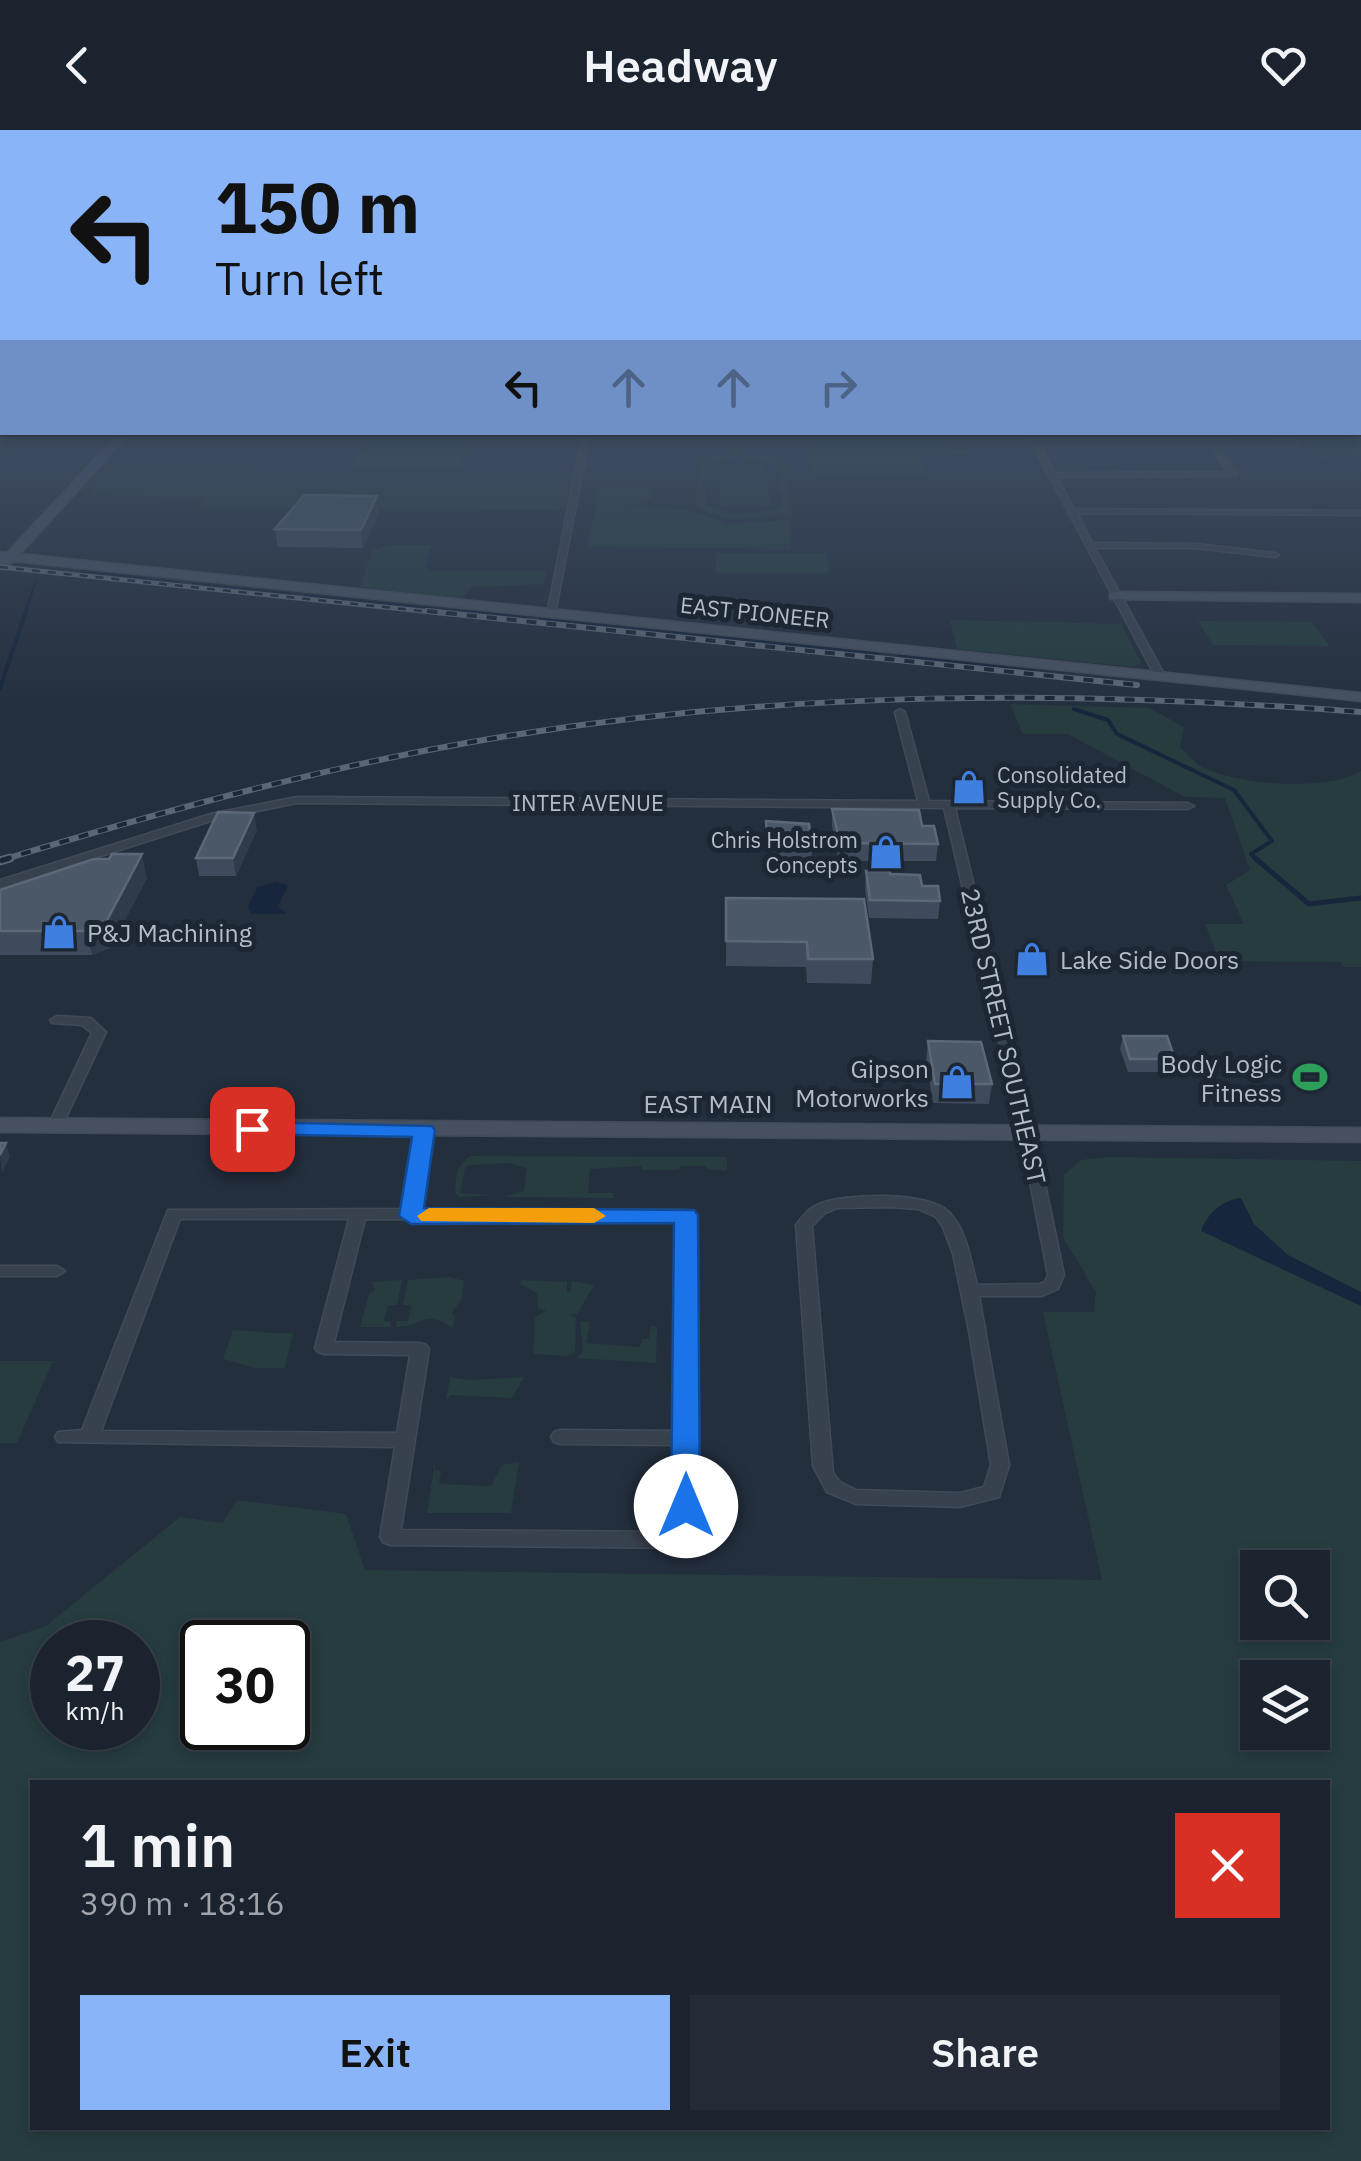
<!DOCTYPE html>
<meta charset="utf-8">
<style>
:root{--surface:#1b232e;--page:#242b36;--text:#f1f3f6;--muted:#a0a4aa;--line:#39404a;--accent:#8ab4f8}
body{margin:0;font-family:"IBM Plex Sans",sans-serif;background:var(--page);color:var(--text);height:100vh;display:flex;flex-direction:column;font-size:38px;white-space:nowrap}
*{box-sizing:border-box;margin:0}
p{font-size:32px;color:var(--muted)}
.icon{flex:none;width:55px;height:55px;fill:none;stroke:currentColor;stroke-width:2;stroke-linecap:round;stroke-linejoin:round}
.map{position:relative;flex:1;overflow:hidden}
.panel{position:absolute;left:30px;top:1650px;width:1300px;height:350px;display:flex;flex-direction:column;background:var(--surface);border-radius:0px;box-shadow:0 5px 15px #0003,0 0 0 2px var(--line)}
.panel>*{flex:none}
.guide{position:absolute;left:0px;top:0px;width:1362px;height:305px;box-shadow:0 5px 15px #0003,0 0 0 2px var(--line);background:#8ab4f8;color:#111;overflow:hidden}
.controls{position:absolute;left:1240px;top:1420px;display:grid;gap:20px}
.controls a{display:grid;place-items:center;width:90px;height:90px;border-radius:0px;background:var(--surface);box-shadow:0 5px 15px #0003,0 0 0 2px var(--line);font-size:50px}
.speed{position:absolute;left:30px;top:1490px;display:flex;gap:20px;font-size:50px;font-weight:700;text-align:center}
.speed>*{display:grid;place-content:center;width:130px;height:130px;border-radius:50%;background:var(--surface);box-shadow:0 5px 15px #0003,0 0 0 2px var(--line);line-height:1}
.speed small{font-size:25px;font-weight:400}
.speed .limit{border:5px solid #111;border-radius:15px;background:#fff;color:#111}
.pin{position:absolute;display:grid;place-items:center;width:85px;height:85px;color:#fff;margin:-42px;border-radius:20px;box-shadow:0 5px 15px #0006}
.me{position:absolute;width:110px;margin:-55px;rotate:0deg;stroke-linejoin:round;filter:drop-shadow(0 0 8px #0008)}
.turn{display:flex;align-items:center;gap:35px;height:210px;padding:0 50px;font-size:45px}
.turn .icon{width:130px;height:130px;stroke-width:2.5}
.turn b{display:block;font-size:70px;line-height:85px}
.lanes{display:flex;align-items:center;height:95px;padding:0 50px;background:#0003;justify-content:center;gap:50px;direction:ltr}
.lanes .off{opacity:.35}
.round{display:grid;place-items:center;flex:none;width:105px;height:105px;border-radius:0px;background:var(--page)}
.overview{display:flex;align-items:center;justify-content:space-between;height:170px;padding:0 50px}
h1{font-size:60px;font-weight:600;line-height:75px}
.button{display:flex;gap:20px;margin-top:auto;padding:20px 50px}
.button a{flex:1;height:115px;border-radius:0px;background:var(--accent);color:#111;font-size:40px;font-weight:600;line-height:115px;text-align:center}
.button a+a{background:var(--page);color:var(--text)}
header{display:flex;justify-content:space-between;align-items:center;height:130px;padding:0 50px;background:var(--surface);font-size:45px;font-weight:600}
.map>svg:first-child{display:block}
.green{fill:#263c3f;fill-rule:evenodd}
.water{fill:#17263c}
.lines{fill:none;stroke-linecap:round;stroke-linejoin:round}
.stream-far2{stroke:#17263c;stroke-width:2.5}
.stream-far1{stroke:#17263c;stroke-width:4}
.stream{stroke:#17263c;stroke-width:5}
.street-casing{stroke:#414a57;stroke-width:3}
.secondary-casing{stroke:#414a57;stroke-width:3}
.street{fill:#38414e;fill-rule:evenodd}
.secondary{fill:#465061;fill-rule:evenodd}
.rail-far2-casing{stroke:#5a6575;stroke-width:5}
.rail-far1-casing{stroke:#5a6575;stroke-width:6}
.rail-casing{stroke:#5a6575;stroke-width:9}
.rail-far2{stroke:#1d2633;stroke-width:2.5;stroke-dasharray:8;stroke-linecap:butt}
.rail-far1{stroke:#1d2633;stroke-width:4;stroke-dasharray:10;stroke-linecap:butt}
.rail{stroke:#1d2633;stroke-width:5;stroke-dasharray:14;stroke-linecap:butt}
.wall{fill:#3f4b5c}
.shaded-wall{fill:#2f3b4b}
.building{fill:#4b5868;stroke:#5c6777;stroke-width:2.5}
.route{fill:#1a73e8;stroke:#114b97;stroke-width:2.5}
.slow{fill:#f59e0b}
.labels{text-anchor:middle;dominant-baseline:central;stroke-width:10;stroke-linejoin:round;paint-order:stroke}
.far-street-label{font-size:22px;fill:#b4bcc9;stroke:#1d2633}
.far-poi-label{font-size:22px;fill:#b4bcc9;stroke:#1d2633;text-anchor:start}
.poi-label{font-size:25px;fill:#b4bcc9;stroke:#1d2633;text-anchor:start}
.street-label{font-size:25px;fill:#b4bcc9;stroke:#1d2633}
</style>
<header><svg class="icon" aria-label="back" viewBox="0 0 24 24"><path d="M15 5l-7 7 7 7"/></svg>Headway<svg class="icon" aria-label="heart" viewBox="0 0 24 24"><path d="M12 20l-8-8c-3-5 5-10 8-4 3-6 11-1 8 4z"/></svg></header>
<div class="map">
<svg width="1361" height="2031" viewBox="0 0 1361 2031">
<rect width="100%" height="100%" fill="#242f3e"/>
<!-- green -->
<path class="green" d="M1361,294V326L1321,327L1307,312H1264L1257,303L1360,302Z
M142,303L315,302L340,308H137Z
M806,303H898L900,311L944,312L946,318L974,323H918L926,344L811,343Z
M366,310L469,311L458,339L351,338Z
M724,324L768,326L784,333L792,386H785L783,382C756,390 721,393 696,376L698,333ZM737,326L776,334L783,374L778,380L733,385L705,375V335Z
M718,335H765L770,375H720Z
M107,341L576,343L569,378L562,380L199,377L205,367L87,365Z
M601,358H653L656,365L645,372L623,376L689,380L727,394V399L729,394L790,390L791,419L592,417L587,415L597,375L596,360Z
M389,415H432L425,437L432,441H547L543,454L472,457L461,469L360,457L372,420Z
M716,423H827L829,443H716Z
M950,490L1121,494L1141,533L1134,537L957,519Z
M1198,491L1311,492L1330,516L1213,515Z
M1010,574L1149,578L1184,597L1180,617C1187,624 1195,634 1204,638C1240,655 1327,662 1361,641V837H1344L1341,832L1220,831L1205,794H1244L1226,755L1250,740L1225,668L1185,667L1068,604H1023Z
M469,1026L727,1027V1041L707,1039L706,1036H680L679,1040H642L641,1036L590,1039L588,1063H613L614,1068L504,1067L524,1061L527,1038L508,1033L469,1035L465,1038L460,1063L494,1065L459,1067L455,1063L457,1041Z
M1109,1027L1361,1031V2031H0V1512L46,1496L180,1387L223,1393L237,1370L346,1384L365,1440L1102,1450L1043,1182H1094L1096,1162L1063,1107L1064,1045L1081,1030ZM1258,1438H1312V1492H1258ZM52,1512H138V1598H52ZM202,1512H288V1598H202ZM1258,1548H1312V1602H1258ZM32,1652H1328V1998H32Z
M450,1147L464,1151L462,1168L452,1183L455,1186L453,1198C425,1178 421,1198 396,1197L397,1191H408L411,1175H403L408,1150Z
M402,1150L397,1175H388L384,1191L391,1192L390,1197H360L369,1164L375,1160L371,1152Z
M521,1150L567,1152V1162L571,1161L572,1151L594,1155L577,1184H570L576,1188L575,1223L567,1226L533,1224L535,1187L547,1180L538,1179L537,1163L520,1154Z
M580,1191L590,1192L586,1213L640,1217L642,1209H649L651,1196L657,1197L656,1233L576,1228L583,1222Z
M233,1200C251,1200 283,1206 293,1202L285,1238H256L223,1229Z
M0,1231H53L17,1313H0Z
M450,1247L470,1250L524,1247L512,1268L451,1265L446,1269Z
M435,1331V1340L441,1341L439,1354L491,1356L502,1335L519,1332L511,1383H427Z"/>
<!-- water -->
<path class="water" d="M276,752L288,755L278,776L287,784H251L248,777L257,757Z
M1241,1068L1254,1094L1288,1125L1361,1162V1176L1201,1101C1207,1084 1222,1070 1241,1068Z"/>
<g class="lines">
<!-- stream-far2 -->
<path class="stream-far2" d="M82,441L180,453
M193,454L290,464
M305,465L485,484
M25,484L35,453"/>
<!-- stream-far1 -->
<path class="stream-far1" d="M461,481L525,488
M540,489L877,524
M900,526L1034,542
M0,558L26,481
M1074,579L1108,590L1117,604L1234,660L1272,711L1251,724L1258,730"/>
<!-- stream -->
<path class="stream" d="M1255,728L1309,774L1361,768"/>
<!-- street casing -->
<g class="street-casing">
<path id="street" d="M583,302H590L555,484L551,487L547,484Z
M1026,302H1033L1037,310L1297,311L1301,313L1297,315H1217L1237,344L1233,346L1057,347L1074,379L1361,381V385L1077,383L1092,413L1196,414L1275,423L1279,425L1275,427L1196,418H1095L1165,546L1160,549L1155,546ZM1039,314L1210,315L1228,342L1055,343Z
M900,579L905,582L929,671L1188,673L1194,676L1188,679L955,678L1034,1001L1064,1145L1058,1159L1042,1166H979L1009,1335L999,1367L960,1377L856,1374L827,1362L813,1336L796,1095C802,1087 809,1078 819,1074C843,1063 930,1061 949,1082C967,1100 971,1132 977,1155L1039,1154L1045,1152L1048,1145L1020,1001L944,678L297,673L217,689L0,758V750L211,684L297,667L918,671L895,582ZM891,1077L918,1079L936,1087L943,1097L953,1124L969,1201L991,1335L984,1357L960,1363L856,1360L840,1352L833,1343L812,1096L825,1083L837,1078Z
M57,886L91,888L106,902L62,996L55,1000L48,996L92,903L82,895L52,893L50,890Z
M424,997L431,1001L420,1079L686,1080L694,1085L696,1410L693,1415L686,1418L390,1415L383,1412L380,1407L395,1317L58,1312L55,1307L58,1302L82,1300L168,1080L404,1079L417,1001ZM180,1089H349L315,1218L318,1222L324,1224L410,1225L397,1303L101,1301ZM365,1089L678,1090L677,1301L560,1300L554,1302L551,1307L554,1312L560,1314L677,1315L676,1402L401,1400L429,1219L426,1215L420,1213L334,1212Z
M0,1136H57L65,1141L57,1146H0Z"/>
</g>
<!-- secondary casing -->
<g class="secondary-casing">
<path id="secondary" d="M120,302H131L20,424L1361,563V571L13,431L6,439H0V422L7,423Z
M1115,462L1361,464V472L1110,469V463Z
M0,988L1361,998V1012L0,1002Z"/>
</g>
<!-- street -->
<use href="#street" class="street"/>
<!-- secondary -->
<use href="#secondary" class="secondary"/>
<!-- rail-far2 casing -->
<g class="rail-far2-casing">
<path id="rail-far2" d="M0,437L451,484"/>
</g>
<!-- rail-far1 casing -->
<g class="rail-far1-casing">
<path id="rail-far1" d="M427,481L1137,555
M2,730C166,680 331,635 501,607C787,560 1073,560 1361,582"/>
</g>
<!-- rail casing -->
<g class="rail-casing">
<path id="rail" d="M0,731L10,728"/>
</g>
<!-- rail-far2 -->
<use href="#rail-far2" class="rail-far2"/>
<!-- rail-far1 -->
<use href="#rail-far1" class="rail-far1"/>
<!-- rail -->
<use href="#rail" class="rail"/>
</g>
<!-- wall -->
<path class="wall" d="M377,366L379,383L363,418L278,417L275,399Z
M832,679L922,696L938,714L936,731H839L832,696Z
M766,691L812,720L811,738H768Z
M257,700L236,746H199L196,728Z
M866,741L890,744L940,771L938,789L869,788L865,759Z
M147,748L110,818L92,825H0V760Z
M726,768L873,829L871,854L807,853L806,837L726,836Z
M1123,906L1175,929L1172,942H1128L1120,919Z
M928,911L992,954L989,974L933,973L926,931Z"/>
<!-- shaded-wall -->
<path class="shaded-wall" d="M377,366L379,383L363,418L361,400Z
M254,683L257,700L236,746L233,728Z
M142,724L147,748L110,818L92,825L86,801Z
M6,1013L10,1026L2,1043L0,1025Z"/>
<!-- building -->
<path class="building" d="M304,365L377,366L361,400L275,399Z
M832,679L919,680L922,696H934L938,714L840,713Z
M218,682L254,683L233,728H196Z
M766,691L809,694L812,720H768Z
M112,724H142L105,794L86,801H0V760L94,729H109Z
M866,741H890V744L920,745L922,756H938L940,771L870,770Z
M726,768L864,769L873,829H808L807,812L726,811Z
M1123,906H1167L1175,929H1130Z
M928,911L981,912L992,954H935Z
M0,1013H6L0,1025Z"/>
<!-- sky -->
<linearGradient id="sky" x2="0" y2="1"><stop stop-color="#141a22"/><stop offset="0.51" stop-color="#3f4d63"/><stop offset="1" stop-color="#3f4d63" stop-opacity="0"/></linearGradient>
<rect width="1361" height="579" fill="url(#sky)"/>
<!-- route -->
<path class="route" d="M252,992L432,996L435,1000L424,1078L694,1080L698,1085L700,1376L696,1384L686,1387L676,1384L671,1376L674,1093L411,1094L399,1086L412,1007L244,1004L240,999L244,994Z"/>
<!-- slow -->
<path class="slow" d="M429,1078H594L606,1086L594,1093L421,1091L417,1086Z"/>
<!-- icons -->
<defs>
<g id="shop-bare" transform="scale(2.7)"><path d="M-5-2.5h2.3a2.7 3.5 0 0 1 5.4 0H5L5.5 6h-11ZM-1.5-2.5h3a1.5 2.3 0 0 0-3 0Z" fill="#3f7fe0" stroke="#1d2633" stroke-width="2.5" paint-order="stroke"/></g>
<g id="stadium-bare" transform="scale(2.7)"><path d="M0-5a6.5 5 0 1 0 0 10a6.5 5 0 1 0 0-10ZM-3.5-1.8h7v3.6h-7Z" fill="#2e9e5b" stroke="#1d2633" stroke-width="2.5" paint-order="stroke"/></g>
</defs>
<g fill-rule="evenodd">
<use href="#shop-bare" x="969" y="657"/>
<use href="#shop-bare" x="886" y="722"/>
<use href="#shop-bare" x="59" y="802"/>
<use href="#shop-bare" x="1032" y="829"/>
<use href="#stadium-bare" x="1310" y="947"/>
<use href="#shop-bare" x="957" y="952"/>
</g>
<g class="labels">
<!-- far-street labels -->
<g class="far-street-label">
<text transform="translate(755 482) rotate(6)">EAST PIONEER</text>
<text x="588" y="672">INTER AVENUE</text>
</g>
<!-- far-poi labels -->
<g class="far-poi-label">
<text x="997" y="644">Consolidated<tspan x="997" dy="25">Supply Co.</tspan></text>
<text x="858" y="709" text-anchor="end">Chris Holstrom<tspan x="858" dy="25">Concepts</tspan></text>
</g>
<!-- poi labels -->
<g class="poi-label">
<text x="87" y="802">P&amp;J Machining</text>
<text x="1060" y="829">Lake Side Doors</text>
<text x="1282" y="933" text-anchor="end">Body Logic<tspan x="1282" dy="29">Fitness</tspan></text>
<text x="929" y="938" text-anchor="end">Gipson<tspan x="929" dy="29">Motorworks</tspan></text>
</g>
<!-- street labels -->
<g class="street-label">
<text transform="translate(1004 906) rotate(77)">23RD STREET SOUTHEAST</text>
<text x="708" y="973">EAST MAIN</text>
</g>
</g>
</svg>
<div class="controls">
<a><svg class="icon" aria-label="search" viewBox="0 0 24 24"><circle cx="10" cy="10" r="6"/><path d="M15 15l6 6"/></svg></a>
<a><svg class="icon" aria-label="layers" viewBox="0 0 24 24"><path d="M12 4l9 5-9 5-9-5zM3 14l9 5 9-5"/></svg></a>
</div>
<div class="speed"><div>27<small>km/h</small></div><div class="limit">30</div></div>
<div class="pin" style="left:252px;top:999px;background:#d93025"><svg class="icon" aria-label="arrive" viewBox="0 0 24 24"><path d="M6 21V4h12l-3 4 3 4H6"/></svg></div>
<svg class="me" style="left:686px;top:1376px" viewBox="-20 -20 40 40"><circle r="19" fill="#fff"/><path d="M0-13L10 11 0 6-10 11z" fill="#1a73e8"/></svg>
<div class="guide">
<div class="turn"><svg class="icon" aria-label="left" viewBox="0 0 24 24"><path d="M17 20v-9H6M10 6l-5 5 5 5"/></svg><div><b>150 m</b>Turn left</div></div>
<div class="lanes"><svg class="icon" aria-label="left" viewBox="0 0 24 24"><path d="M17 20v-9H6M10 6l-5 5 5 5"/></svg><svg class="icon off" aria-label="ahead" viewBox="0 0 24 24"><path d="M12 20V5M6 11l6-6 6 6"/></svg><svg class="icon off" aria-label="ahead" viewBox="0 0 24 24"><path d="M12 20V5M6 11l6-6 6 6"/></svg><svg class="icon off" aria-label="right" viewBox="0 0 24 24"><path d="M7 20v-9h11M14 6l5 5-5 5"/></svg></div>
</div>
<section class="panel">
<div class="overview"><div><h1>1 min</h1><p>390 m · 18:16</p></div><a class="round" style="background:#d93025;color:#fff"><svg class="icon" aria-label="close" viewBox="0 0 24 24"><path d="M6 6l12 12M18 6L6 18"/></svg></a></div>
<div class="button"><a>Exit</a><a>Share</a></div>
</section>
</div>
